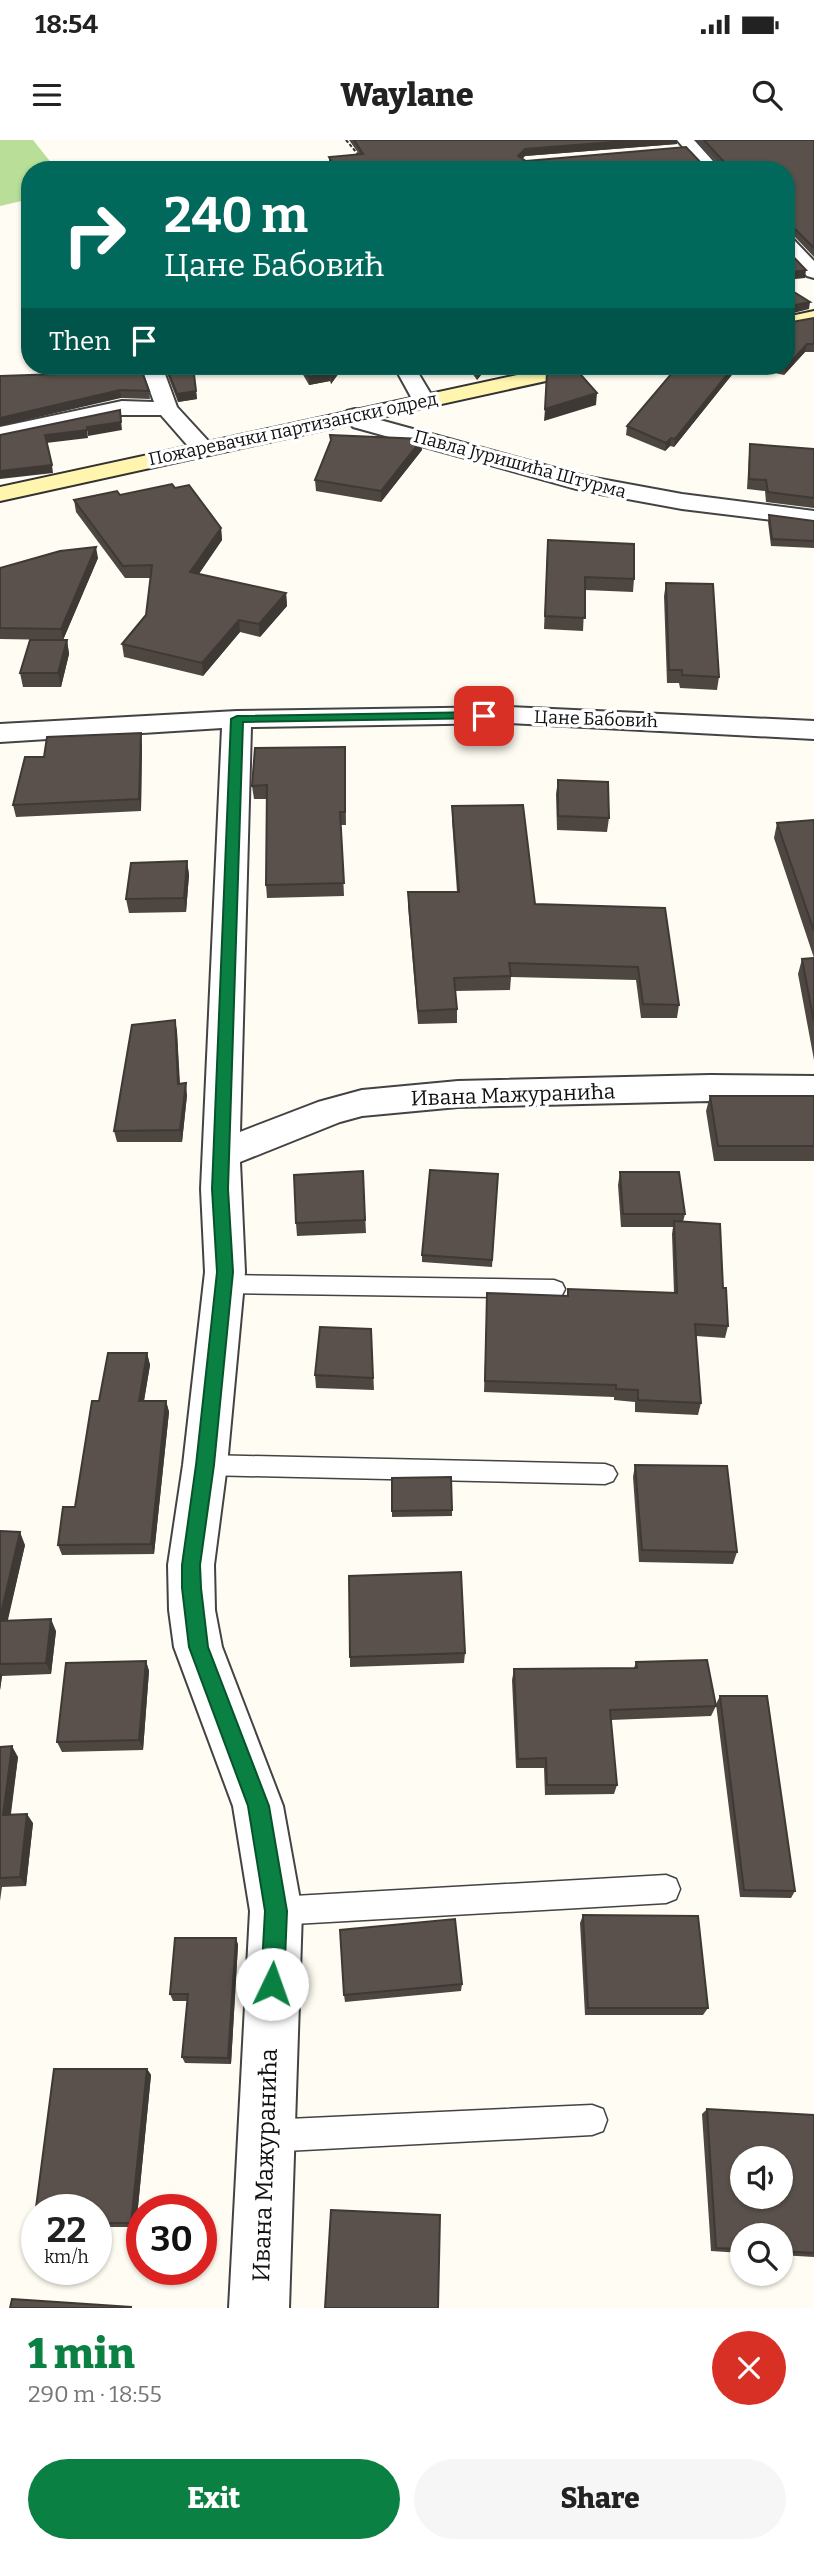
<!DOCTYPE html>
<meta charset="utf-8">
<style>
:root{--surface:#fff;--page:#f6f6f6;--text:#222;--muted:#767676;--accent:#0b8043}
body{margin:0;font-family:Bitter,serif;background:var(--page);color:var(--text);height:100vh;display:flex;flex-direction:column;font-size:26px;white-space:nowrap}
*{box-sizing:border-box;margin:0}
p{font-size:23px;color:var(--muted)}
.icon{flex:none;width:38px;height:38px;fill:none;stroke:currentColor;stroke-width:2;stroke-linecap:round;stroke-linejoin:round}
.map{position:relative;height:2168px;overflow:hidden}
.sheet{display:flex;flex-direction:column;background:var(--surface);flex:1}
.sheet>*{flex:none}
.top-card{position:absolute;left:21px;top:21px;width:774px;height:214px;border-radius:28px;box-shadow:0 2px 5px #0004;background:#00695c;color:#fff;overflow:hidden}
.controls{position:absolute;left:730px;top:2006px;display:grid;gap:14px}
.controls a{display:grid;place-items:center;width:63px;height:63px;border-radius:50%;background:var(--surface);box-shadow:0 2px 5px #0004;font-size:35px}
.speed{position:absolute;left:21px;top:2054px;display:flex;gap:14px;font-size:35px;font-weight:700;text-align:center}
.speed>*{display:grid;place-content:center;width:91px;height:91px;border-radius:50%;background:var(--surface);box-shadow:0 2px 5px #0004;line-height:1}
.speed small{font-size:18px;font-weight:400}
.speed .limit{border:10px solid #d22;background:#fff;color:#111}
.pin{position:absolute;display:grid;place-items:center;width:60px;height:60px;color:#fff;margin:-30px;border-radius:14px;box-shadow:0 4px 10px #0006}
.me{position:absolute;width:77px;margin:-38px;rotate:3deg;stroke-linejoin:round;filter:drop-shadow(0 0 5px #0008)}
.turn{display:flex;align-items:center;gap:24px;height:147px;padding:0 28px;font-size:32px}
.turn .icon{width:91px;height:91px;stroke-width:2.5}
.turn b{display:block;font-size:49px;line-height:60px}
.then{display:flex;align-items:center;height:66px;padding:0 28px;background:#0003;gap:14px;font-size:26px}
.round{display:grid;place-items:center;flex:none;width:74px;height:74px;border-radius:37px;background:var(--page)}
.summary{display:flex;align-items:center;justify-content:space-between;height:119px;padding:0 28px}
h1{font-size:42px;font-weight:800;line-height:52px;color:var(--accent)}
.button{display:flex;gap:14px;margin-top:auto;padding:14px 28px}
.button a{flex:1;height:80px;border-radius:42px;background:var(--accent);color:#fff;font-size:28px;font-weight:800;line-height:80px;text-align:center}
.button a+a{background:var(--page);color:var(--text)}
.status{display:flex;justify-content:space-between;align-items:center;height:49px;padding:0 35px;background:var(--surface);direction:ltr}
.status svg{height:19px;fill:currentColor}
header{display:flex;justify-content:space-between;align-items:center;height:91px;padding:0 28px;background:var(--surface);font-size:32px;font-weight:800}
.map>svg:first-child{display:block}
.forest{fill:#b9de98}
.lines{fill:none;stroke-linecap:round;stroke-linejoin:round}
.lane-casing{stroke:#434343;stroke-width:3}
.street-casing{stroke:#434343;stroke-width:4}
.secondary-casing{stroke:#323232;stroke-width:4}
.path{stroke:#323232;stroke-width:2;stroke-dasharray:3.5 2;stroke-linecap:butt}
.lane{fill:#fff;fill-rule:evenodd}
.street{fill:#fff;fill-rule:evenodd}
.secondary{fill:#fff5ae;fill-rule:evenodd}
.wall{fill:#4d4641}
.shaded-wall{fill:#3f3935}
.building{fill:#5a514c;stroke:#3f3935;stroke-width:2;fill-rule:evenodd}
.route{fill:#0b8043;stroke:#07532c;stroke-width:2}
.labels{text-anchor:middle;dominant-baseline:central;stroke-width:7;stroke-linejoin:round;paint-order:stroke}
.far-street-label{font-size:18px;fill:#101010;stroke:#fff}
.street-label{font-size:21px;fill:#101010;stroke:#fff}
.near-street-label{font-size:24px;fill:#101010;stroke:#fff}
</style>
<div class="status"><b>18:54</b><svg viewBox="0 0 49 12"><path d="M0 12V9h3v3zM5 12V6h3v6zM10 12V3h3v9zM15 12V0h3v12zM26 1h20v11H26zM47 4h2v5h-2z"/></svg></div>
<header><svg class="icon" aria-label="menu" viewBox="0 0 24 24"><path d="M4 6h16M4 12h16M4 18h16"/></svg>Waylane<svg class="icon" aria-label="search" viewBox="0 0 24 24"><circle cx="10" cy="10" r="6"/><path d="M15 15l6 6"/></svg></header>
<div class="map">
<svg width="814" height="2168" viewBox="0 0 814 2168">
<rect width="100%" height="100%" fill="#fffcf3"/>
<!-- forest -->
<path class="forest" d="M0,0H33L57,30H30V59L0,66Z"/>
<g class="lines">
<!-- lane casing -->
<g class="lane-casing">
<path id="lane" d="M224,1135L554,1140L562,1143L565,1149L562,1155L554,1158L224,1153L216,1150L213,1144L216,1138Z
M205,1315L605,1324L613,1327L617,1334L613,1341L605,1344L205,1335L197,1332L193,1325L197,1318Z
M666,1735L676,1739L680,1749L676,1759L666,1763L276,1785L266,1781L262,1771L266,1761L276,1757Z
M592,1965L603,1969L607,1980L603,1991L592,1995L266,2012L255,2007L250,1996L255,1985L266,1980Z"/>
</g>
<!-- street casing -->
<g class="street-casing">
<path id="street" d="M677,0H694L721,30H703Z
M786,97L793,99L814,121V138L807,136L786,114Z
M141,226H162L177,267L211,304L214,309L211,314H195L161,275H122L0,301V287L122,261L154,262Z
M394,226H414L435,261L432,266H416Z
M355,269L363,271L369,277L584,336L682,354L814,371V385L682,369L584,351L353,287L344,276L347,271Z
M509,567L814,581V599L509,583L251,587L240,992L318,962L362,950L458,941L710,935L814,936V962L710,961L458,967L362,976L340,982L240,1022L245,1132L227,1325L214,1425L215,1470L222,1507L283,1666L302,1771L289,2168H229L250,1771L233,1666L174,1507L169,1470L168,1425L183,1325L205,1132L201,1049L222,588L0,602V584L237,571Z"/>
</g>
<!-- secondary casing -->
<g class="secondary-casing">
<path id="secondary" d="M814,171V183L786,189V177Z
M559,226H598L594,230L587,232L0,361V347Z"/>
</g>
<!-- path -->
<path class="path" d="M346,0L361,18"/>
<!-- lane -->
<use href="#lane" class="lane"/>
<!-- street -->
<use href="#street" class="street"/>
<!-- secondary -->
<use href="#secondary" class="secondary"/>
</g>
<!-- wall -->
<path class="wall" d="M349,0H677V4L525,16L522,19L526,21L704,26H720L696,0H814V117L795,97L786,95V30H332L329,24V17L359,14Z
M814,178V212H805L784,235L742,226H786Z
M164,226H193L197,259L178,262Z
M298,226H344L331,244L330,241L309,245Z
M467,226H488L477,240Z
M678,226H739L674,307L670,306L665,311L626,295L627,286Z
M0,236L149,251L150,259L121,258Z
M330,295L422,299V310L381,362L316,351L315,340L330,302Z
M750,304L814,309V368L766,362L765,351L747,349L749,314Z
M175,348L221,388L222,400L199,434L286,453L287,466L260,497L240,492L203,536L124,517L122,504L146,475L151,438H125L76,372L74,360Z
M769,375L814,381V408L771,406L768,382Z
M547,413L634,439L633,452L585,450L583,491L544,489Z
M98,418L63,500H67L69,514L61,547H23L20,533L57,500L0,499V428Z
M666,443L719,537L717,550L680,548L679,543H667L664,456Z
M142,605L141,671L16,677L13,665L44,617Z
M345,607L346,685H341L344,756L267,758L266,745L267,659H254L252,646Z
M558,640L609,678L607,692L557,690L556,654Z
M452,666L535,764L665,768L679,865L677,878H641L636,840L511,837L510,850L455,851L457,869V883L418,884L408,766V752H457L452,680Z
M814,680V920L798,834L802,819L814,818L774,698L777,683Z
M187,721L189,735L186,772L129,773L126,759Z
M175,880L177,892L180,943L187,955L182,1002H117L114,991Z
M710,956H814V1021H714L706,971Z
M363,1031L366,1093L297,1096L296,1083Z
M620,1032L685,1074L683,1082L723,1148L728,1186L725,1198L696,1196L701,1263L698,1275L635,1272V1262L614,1260V1257L484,1252L487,1153L567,1156L568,1149L674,1153L672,1094L673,1087H621L618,1045Z
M498,1034L492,1127L422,1122V1115Z
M371,1189L374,1250L316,1248L315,1235Z
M147,1213L150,1225L144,1261H166L169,1272L154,1414L62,1415L58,1405L75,1367L99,1261Z
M635,1325L737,1412L733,1424L639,1422L633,1337Z
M392,1338L452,1370V1376L392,1377Z
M0,1391L25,1405L7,1481L56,1491L51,1534L2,1536L0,1550Z
M465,1513L464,1523L350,1527V1517Z
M146,1521L149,1531L143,1610L62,1612L57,1602Z
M636,1522L716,1566L711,1576L611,1580L617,1645L614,1654L545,1655L544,1628H516L512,1540L514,1529L634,1528Z
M720,1556L795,1751L791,1758L740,1757L716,1564Z
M0,1607L18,1617L11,1674L33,1683L26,1746L2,1747L0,1761Z
M583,1775L708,1868L703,1875H585L580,1783Z
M236,1798L238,1805L231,1924L185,1923L182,1917L187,1861H173L170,1854Z
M462,1844L461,1851L345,1862L344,1855Z
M54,1929H147L151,1935L136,2087H96V2070H37V2085L34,2083Z
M707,1969L814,1975V2117L780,2115V2095H742V2113L711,2111L702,1974Z"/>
<!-- shaded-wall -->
<path class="shaded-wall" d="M638,0H677V4L525,16L518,23V16L525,9Z
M806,130L805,138L786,140V133Z
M810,162L809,169L786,175V167Z
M807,204L805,212L784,235L786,227Z
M338,226H344L331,244V236Z
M482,226H488L477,240V232Z
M734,226H739L674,307L675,299Z
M329,233L330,241L309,245V237Z
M120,250L121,258L0,286V278Z
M196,251L197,259L178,262L177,254Z
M597,253L596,265L544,281L545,269Z
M120,270L122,290L88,296L87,287Z
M87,290L88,298L46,303L45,295Z
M671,298L670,306L665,311L666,303Z
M422,299V310L381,362V351Z
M52,325L53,333L0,339V331Z
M221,388L222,400L191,445L190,432Z
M96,407L98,418L63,500L61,489Z
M286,453L287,466L260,497L259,484Z
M239,480L240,492L203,536L202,523Z
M67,500L69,514L61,547L58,533Z
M141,593L142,605L141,671L139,659Z
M187,721L189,735L186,772L184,758Z
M175,880L177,892L180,955L178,944Z
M186,943L187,955L182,1002L180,990Z
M147,1213L150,1225L142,1272L139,1261Z
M166,1261L169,1272L154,1414L151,1404Z
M20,1392L25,1405L5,1493L0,1483V1477Z
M51,1479L56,1491L51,1534L46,1523Z
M146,1521L149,1531L143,1610L139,1600Z
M0,1532L2,1536L0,1550Z
M12,1606L18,1617L9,1684L3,1675Z
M27,1674L33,1683L26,1746L20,1737Z
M236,1798L238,1805L231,1924L228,1918Z
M147,1929L151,1935L136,2087L131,2083Z"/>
<!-- building -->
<path class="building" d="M354,0H638L525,9L518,16L526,21L686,7L704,26H722L725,23L704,0H814V108L796,90L786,88V30H336L329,17L363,14Z
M786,109L806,130L786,133Z
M786,147L810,162L786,167Z
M814,178V204H807L786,227L780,226H786V183Z
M101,226H140L149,251L120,250L0,278V236L88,233V228L101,227Z
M166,226H193L196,251L177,254Z
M302,226H338L331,236L329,233L309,237Z
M473,226H482L477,232Z
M573,226L597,253L545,269L547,232Z
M678,226H734L675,299L671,298L666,303L627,286Z
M120,270L121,282L87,287V290L45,295L52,325L0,331V295Z
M330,295L422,299L381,351L315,340L331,300Z
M750,304L814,309V358L768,352L766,340L749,339Z
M172,344L175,348L189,345L221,388L190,432L286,453L259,484L239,480L202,523L122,504L146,475L152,425L123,426L74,360L117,351L120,355Z
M769,375L814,381V401L772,399Z
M548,400L634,404V439L585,437V478L545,476Z
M96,407L61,489L0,488V428L60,411Z
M666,443L713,444L719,537L682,535V530H669Z
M30,500H67L58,533H20Z
M141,593L139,659L13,665L25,617H44L47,597Z
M345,607V672H340L344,743L266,745L267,645L252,646L255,608Z
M558,640L608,642L609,678L558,676Z
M523,665L535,764L665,768L679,865L643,864L638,827L509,823L511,836L454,838L457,869L418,871L408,752H459L452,666Z
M814,680V791L777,683Z
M187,721L184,758L126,759L131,723Z
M814,818V882L802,819Z
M175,880L178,944L186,943L180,990L114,991L132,885Z
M710,956H814V1006H718Z
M430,1030L498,1034L492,1120L422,1115Z
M363,1031L365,1080L296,1083L294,1035Z
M620,1032H679L685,1074H623Z
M674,1081L720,1084L723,1148H726L728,1186L695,1184L701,1263L638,1260V1250L616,1249V1245L485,1241L487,1153L568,1156V1149L677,1153Z
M320,1187L371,1189L373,1238L315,1235Z
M108,1213H147L139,1261H166L151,1404L58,1405L63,1367H75L92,1261H99Z
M635,1325L727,1326L737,1412L642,1410Z
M451,1337L452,1370L392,1371V1338Z
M0,1391L20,1392L0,1477Z
M461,1432L465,1513L350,1517L349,1436Z
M51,1479L46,1523L0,1524V1481Z
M707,1520L716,1566L610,1570L617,1645H547L546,1618L518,1619L514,1529L637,1528L636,1522Z
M146,1521L139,1600L57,1602L66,1523Z
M720,1556H767L795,1751L744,1750Z
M12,1606L3,1675L27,1674L20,1737L0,1738V1607Z
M583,1775L698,1776L708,1868H588Z
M455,1779L462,1844L344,1855L340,1790Z
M175,1798H236L228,1918L182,1917L188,1854H170Z
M54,1929H147L131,2083H96V2070H37V2083H34Z
M707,1969L814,1975V2113L780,2111V2095H742V2109L716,2108ZM742,2018H780V2056H742Z
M331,2070L440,2075L438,2168H325Z
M12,2159L131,2167V2168H10Z"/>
<!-- route -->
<path class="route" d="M484,572L488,573V578L243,582L228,1049L233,1132L214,1325L200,1425L201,1448L208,1507L269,1666L287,1771L284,1844L280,1852L272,1855L265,1852L261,1844L265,1771L248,1666L189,1507L182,1448V1425L196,1325L217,1132L212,1049L231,579L237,576Z"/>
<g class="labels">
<!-- far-street labels -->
<g class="far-street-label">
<text transform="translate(293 289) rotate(-12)">Пожаревачки партизански одред</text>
<text transform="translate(520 324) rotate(15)">Павла Јуришића Штурма</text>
<text transform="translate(596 579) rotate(2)">Цане Бабовић</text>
</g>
<!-- street labels -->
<g class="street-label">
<text transform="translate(513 955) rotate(-2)">Ивана Мажуранића</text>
</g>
<!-- near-street labels -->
<g class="near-street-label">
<text transform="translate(265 2025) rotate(-88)">Ивана Мажуранића</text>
</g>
</g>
</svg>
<div class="controls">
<a><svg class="icon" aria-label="sound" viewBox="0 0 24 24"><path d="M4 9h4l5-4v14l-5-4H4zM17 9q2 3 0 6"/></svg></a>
<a><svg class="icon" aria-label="search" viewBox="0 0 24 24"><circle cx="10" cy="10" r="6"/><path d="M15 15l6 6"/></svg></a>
</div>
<div class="speed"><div>22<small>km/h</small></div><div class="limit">30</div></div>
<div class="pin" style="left:484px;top:576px;background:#d93025"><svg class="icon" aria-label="arrive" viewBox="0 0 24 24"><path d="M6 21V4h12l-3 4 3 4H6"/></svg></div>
<svg class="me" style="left:272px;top:1844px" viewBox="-20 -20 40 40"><circle r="19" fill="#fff"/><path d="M0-13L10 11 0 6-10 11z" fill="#0b8043"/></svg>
<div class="top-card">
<div class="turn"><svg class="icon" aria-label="right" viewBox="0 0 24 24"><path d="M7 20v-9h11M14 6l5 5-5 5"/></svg><div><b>240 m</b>Цане Бабовић</div></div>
<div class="then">Then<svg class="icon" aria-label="arrive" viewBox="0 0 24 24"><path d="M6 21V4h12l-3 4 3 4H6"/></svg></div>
</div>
</div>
<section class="sheet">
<div class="summary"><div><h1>1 min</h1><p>290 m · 18:55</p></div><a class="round" style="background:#d93025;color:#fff"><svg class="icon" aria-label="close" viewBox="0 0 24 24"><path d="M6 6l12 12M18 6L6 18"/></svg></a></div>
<div class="button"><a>Exit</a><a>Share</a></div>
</section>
